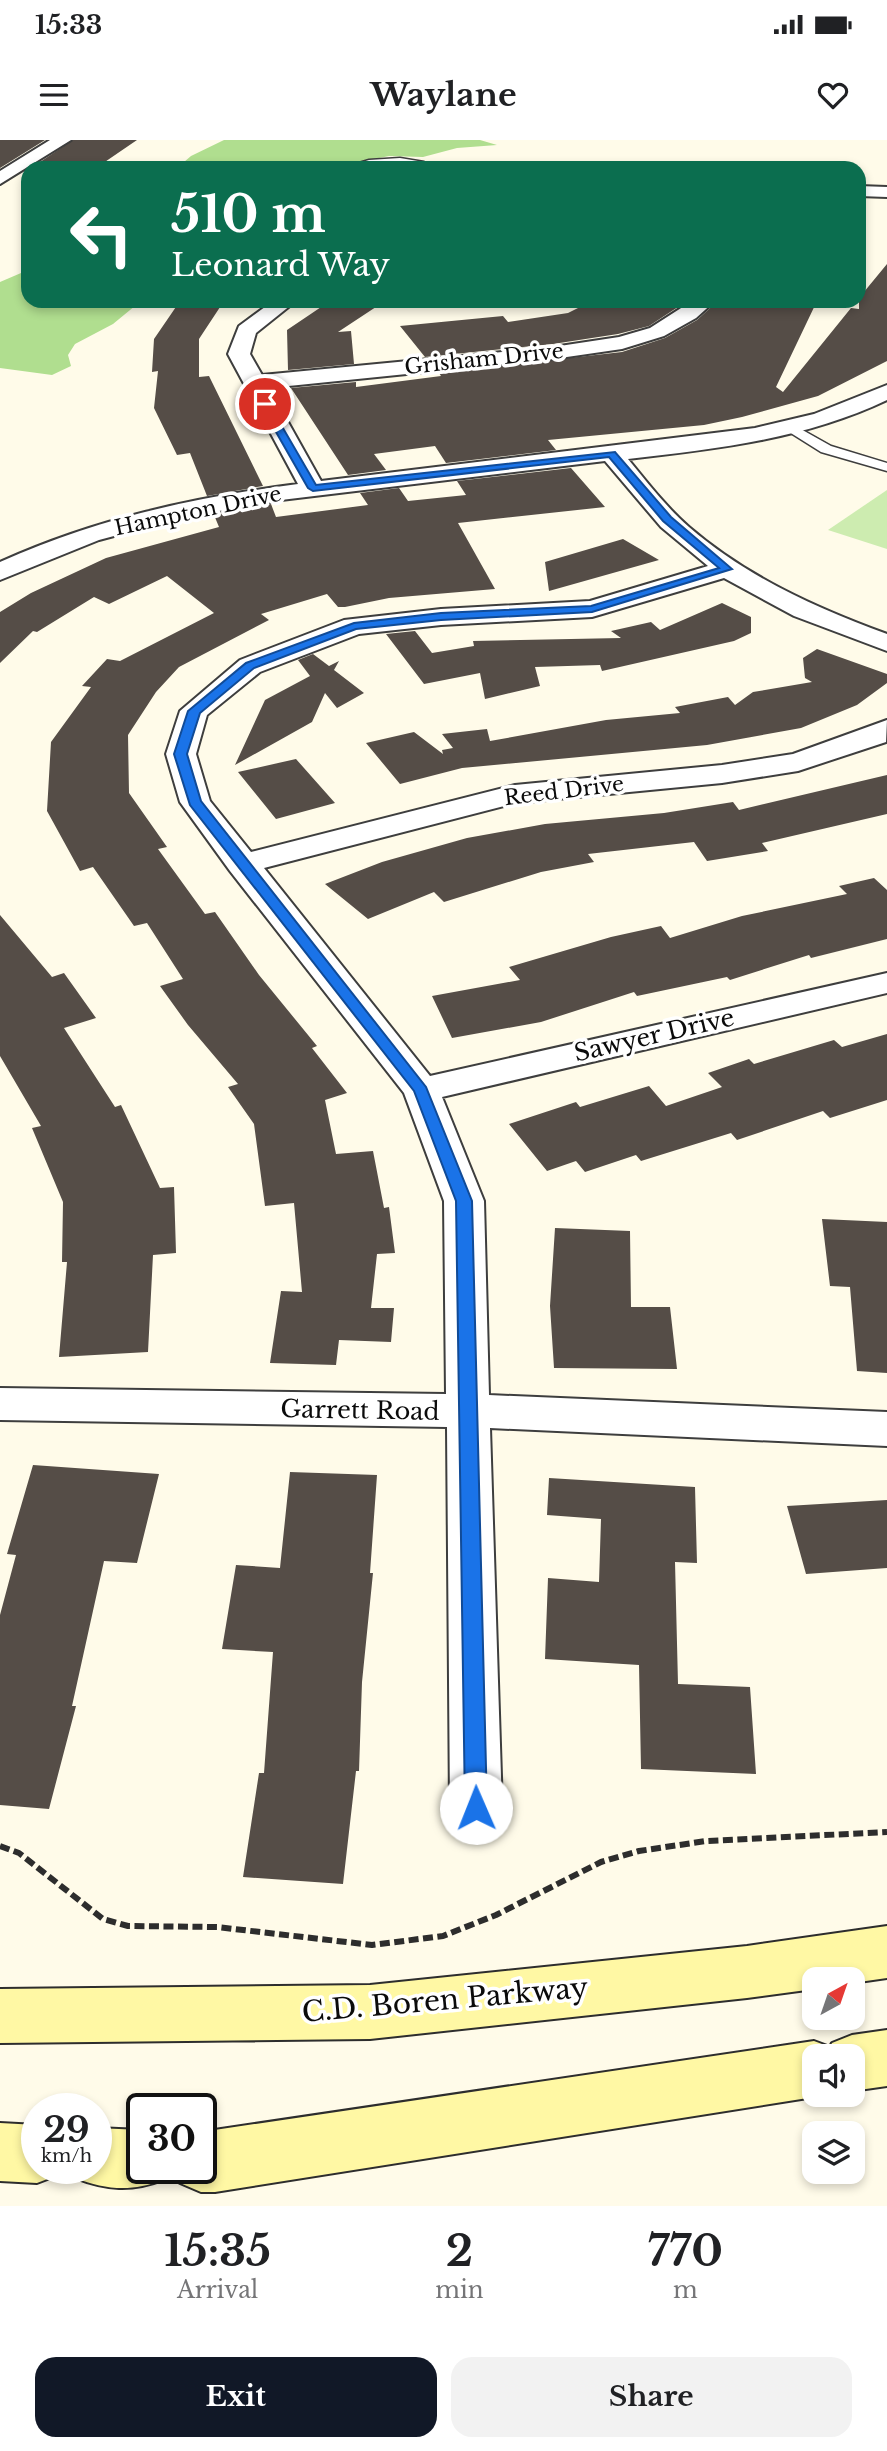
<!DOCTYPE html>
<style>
:root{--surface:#fff;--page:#f2f2f2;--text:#202124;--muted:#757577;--accent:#111827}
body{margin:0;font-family:"Libre Baskerville",serif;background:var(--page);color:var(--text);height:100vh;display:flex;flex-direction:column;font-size:26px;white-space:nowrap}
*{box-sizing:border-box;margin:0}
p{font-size:23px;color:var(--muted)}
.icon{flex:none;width:38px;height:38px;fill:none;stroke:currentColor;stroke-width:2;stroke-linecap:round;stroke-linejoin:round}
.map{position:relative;height:2066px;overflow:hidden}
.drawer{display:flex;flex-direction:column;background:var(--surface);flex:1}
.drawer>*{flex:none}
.guide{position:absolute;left:21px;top:21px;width:845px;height:147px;border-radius:21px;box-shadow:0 4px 10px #0003;background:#0b6e4f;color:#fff;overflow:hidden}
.needle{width:46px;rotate:40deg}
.tools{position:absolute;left:802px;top:1827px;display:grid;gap:14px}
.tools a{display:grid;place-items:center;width:63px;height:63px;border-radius:14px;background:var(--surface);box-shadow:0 4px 10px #0003;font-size:35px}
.speed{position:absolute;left:21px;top:1953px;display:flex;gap:14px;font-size:35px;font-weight:700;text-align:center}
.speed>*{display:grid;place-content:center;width:91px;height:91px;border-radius:50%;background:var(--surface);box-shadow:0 4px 10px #0003;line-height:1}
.speed small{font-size:18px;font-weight:400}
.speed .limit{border:4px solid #111;border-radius:10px;background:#fff;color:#111}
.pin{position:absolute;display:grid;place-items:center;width:60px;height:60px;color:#fff;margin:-30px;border:4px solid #fff;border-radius:50%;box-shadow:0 2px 7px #0007}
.me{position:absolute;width:77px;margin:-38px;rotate:359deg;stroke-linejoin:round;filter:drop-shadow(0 0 5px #0008)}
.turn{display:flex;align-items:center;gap:24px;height:147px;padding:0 35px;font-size:32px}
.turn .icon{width:91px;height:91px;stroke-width:2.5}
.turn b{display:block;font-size:49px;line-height:60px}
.eta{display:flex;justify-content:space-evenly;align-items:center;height:119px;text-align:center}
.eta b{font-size:42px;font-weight:700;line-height:49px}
.button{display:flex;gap:14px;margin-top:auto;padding:14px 35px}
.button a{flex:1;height:80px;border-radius:21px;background:var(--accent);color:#fff;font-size:28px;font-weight:700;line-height:80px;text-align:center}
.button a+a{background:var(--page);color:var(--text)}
.status{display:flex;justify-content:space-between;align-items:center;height:49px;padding:0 35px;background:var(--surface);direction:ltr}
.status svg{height:19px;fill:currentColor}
header{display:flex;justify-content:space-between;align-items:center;height:91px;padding:0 35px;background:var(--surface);font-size:32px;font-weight:700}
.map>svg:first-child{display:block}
.green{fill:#cdecb0}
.forest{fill:#b0de8f}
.building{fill:#554d47}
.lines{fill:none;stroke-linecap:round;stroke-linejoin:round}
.lane-casing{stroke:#3e3e3e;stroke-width:3}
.street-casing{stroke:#3e3e3e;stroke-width:4}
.secondary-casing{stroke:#2d2d2d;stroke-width:4}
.path{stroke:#2d2d2d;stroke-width:6;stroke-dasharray:10 4.5;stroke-linecap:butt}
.lane{fill:#fff;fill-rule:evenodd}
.street{fill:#fff;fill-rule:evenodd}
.secondary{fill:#fff8a4;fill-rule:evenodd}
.route{fill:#1a73e8;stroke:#114b97;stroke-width:2}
.labels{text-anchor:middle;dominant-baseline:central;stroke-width:7;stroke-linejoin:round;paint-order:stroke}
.far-street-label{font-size:21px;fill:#0b0b0b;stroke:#fff}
.street-label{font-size:24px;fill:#0b0b0b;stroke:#fff}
.near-street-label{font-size:28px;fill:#0b0b0b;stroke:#fff}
</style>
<div class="status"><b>15:33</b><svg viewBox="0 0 49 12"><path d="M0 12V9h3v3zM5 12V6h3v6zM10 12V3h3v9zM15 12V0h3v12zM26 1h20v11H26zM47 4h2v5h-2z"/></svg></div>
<header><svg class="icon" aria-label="menu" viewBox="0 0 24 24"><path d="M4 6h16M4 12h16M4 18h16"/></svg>Waylane<svg class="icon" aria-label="heart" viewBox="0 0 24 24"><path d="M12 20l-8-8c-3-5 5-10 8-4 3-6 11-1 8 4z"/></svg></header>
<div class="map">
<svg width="887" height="2066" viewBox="0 0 887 2066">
<rect width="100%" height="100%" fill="#fffbe9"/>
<!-- green -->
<path class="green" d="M887,350V409L828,390Z"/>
<!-- forest -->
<path class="forest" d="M224,0H480L497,5L457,8L423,17L389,16L330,28H177L191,16Z
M28,130V161H141L113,184L75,204L68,215L71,226L52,235L0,228V142Z"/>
<!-- building -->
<path class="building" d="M0,0H45L0,28Z
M73,0H137L96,28H31Z
M887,124V221L818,256L742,277L704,285L548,300L556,310L446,323L435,306L374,314L386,330L348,335L291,248L356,242V247L441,236L439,233L622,212L665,198L697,180L718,161H817L776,247L783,252L851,168L859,169V158Z
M180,161H224L199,199V237L209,236L263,346L207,356L190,313L177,315L154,268L158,231L152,232L154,199Z
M330,161H385L338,192L351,191L354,224L288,230L287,190Z
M592,161H687L649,186L618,194L553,204L425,217L400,186L503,176L508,182L568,173Z
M571,328L605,367L458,383L495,449L389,458L345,467H338L327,454L261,474L269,480L179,527L156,552L128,595L129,653L167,707L158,709L205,774L215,772L259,835L317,906L312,908L347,953L325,960L336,1014L373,1011L384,1068L389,1067L395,1113L377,1114L371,1168H394L391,1202L339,1200L336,1225L270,1223L281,1151L302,1152L294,1063L265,1066L254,984L228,947L238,944L188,885L160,846L183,839L147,783L134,786L93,727L80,731L47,671L51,602L91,547L82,546L107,519L120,521L214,473L167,436L109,464L94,457L37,492L33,491L0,523V472L31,453L106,418L219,387L214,375L271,364L276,377L368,365L360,353L399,348L408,361L466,355L457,341Z
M623,399L659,420L549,451L545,422Z
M722,463L751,477V493L734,501L602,531L600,525L535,527L540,546L485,559L480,533L424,544L386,494L415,491L432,513L474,506L473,501L621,498L611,491L651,482L660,490Z
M817,509L887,534V543L857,565L801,588L707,605L462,628L400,644L366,603L414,592L443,614L442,610L453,608L442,594L487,589L490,601L606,580L680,573L675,567L728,557L735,565L753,552L812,542L805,538L803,518Z
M313,514L329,526L339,521L334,530L364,553L337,568L325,553L312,582L235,625L265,560L310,536L298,520Z
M296,619L335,663L276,679L238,632Z
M887,635V674L762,703L768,711L707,721L694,702L588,714L594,722L541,732L444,762L434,752L368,779L325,744L382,722L467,698L545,684L664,673L733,662L739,670Z
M874,738L887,750V799L811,818L809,815L730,840L727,837L637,856L634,852L541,882L452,898L432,856L520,840L509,827L611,797L661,786L670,798L742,776L847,754L839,746Z
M0,775L52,837L64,833L96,878L64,888L115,967L121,965L160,1048L174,1047L176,1113L153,1115L148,1212L59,1217L67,1122H62L63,1062L32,988L41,986L0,916Z
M887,894V960L830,978L823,971L737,1000L731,993L641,1021L636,1015L585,1032L576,1021L547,1031L509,984L576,962L580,967L649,946L666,966L722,947L708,933L749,919L754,924L834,900L842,907Z
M822,1079L887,1082V1233L857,1231L850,1147L830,1146Z
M555,1088L630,1091L631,1167H670L677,1229L554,1228L550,1166Z
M33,1325L159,1334L137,1423L104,1421L72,1566H76L49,1669L0,1665V1475L16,1415L7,1414Z
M290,1332L377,1335L370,1433H373L362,1542L359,1631H356L343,1744L243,1737L259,1633H264L273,1512L222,1509L236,1425L280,1428Z
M549,1338L695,1347L697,1423L675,1422L678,1544L750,1547L756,1634L641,1629L639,1525L545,1519L548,1438L599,1442L601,1379L547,1375Z
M887,1360V1428L806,1434L787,1366Z"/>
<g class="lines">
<!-- lane casing -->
<g class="lane-casing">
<path id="lane" d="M400,18L424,22L437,28L390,24L342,28L369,20Z
M790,283L831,306L887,323V331L821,312L786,290L784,287Z"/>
</g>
<!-- street casing -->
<g class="street-casing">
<path id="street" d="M50,0H71L0,44V31Z
M859,46L887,47V57L859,56Z
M273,161H296L256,193L250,214L262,235L553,207L619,197L650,188L692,161H715L696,178L664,196L622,209L553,219L269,248L321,341L755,288L814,274L887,245V260C805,299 717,309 628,319C647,342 666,367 689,387C747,437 816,468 887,494V511L794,476L724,438L592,477L441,485L359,494L260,532L207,575L196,614L210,661L251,712L515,645L722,625L793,614L887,580L886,602L798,631L722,643L516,663L264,728L430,936L887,833V853L442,957L484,1061L489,1255L887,1272V1306L490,1288L502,1668L494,1684L476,1691L458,1684L450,1668L447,1287L0,1280V1248L446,1254L444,1061L404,953L230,731L180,662L166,614L180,571L240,520L344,480L441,469L590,461L708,426L661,387L605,321L281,360L185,377L99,400L0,440V422C95,379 195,357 298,344L228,214L239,186Z"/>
</g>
<!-- secondary casing -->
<g class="secondary-casing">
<path id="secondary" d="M887,1786V1838L852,1843V1839H814V1849L747,1858L370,1899L0,1903V1849L370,1845L747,1806Z
M887,1890V1946L852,1951V1916H814V1955H820L814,1957L215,2052H201L180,2043L174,2028H201V1992L814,1901L830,1907L832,1903L852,1895Z
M0,1983L37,1985V2028H61L58,2035L37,2043L0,2041Z
M96,1988L142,1990V2028H168L163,2040C132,2052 106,2050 75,2038L71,2028H96Z"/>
</g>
<!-- path -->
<path class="path" d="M0,1706L19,1713L103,1779L128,1786L217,1787L372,1805L443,1796L496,1775L601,1722L639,1711L706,1701L887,1692"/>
<!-- lane -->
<use href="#lane" class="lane"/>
<!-- street -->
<use href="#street" class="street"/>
<!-- secondary -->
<use href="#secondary" class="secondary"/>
</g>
<!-- route -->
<path class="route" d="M261,262L269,264L316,345L615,312L671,377L732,429L592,472L441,480L356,489L254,528L200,573L187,614L201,661L426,947L472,1061L487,1668L484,1675L476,1678L468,1675L465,1668L456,1061L414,951L190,665L174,614L188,571L246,523L354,483L441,473L591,466L719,428L663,381L609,317L313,351L308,348L260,264Z"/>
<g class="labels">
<!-- far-street labels -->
<g class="far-street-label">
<text transform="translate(484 219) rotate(-6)">Grisham Drive</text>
<text transform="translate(198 371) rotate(-12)">Hampton Drive</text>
<text transform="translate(564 651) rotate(-7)">Reed Drive</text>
</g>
<!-- street labels -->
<g class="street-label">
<text transform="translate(654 895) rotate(-13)">Sawyer Drive</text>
<text transform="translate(360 1270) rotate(1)">Garrett Road</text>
</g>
<!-- near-street labels -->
<g class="near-street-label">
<text transform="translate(445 1860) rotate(-5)">C.D. Boren Parkway</text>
</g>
</g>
</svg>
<div class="tools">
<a><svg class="needle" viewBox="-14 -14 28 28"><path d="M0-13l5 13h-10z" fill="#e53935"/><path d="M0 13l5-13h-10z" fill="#757577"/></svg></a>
<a><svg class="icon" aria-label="sound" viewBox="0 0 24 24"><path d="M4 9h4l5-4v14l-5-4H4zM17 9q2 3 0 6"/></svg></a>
<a><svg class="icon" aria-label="layers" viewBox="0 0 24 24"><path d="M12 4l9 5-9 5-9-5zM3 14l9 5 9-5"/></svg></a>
</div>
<div class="speed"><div>29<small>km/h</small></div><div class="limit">30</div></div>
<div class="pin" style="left:265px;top:264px;background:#d93025"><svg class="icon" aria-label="arrive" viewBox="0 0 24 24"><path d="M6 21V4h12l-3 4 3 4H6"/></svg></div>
<svg class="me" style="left:476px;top:1668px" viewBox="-20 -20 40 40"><circle r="19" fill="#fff"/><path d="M0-13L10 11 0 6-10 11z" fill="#1a73e8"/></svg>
<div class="guide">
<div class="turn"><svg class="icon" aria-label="left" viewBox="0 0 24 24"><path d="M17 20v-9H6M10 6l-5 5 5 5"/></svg><div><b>510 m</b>Leonard Way</div></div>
</div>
</div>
<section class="drawer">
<div class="eta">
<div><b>15:35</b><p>Arrival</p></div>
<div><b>2</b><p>min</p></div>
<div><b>770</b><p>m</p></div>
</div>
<div class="button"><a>Exit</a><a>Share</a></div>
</section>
